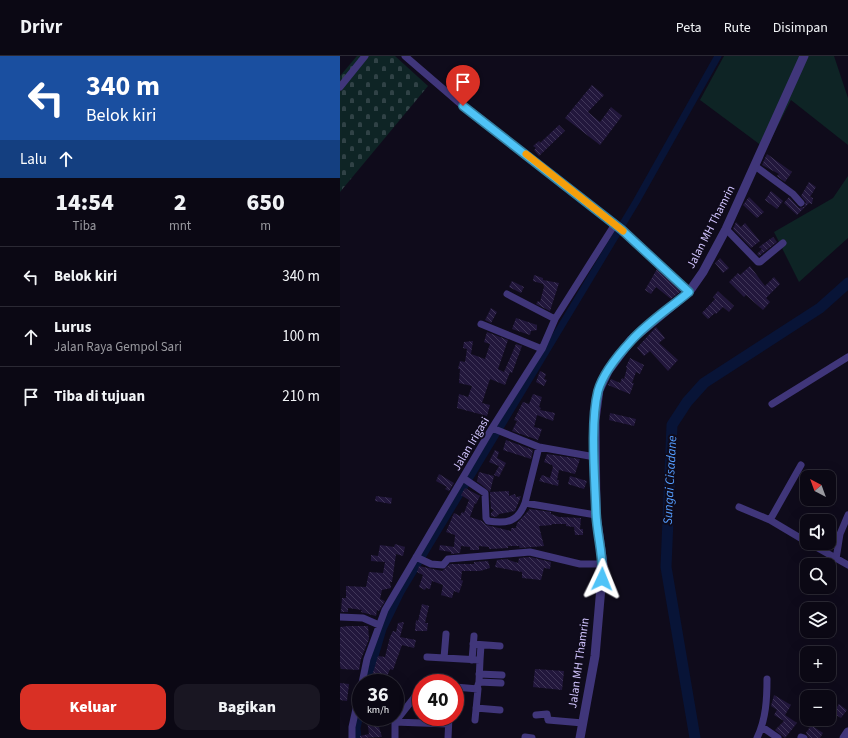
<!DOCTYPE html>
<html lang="id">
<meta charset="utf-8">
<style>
:root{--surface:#0b0814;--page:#191622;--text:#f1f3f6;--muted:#9a9aa0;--line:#2b2934;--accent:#d93025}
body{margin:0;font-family:"Source Sans 3",sans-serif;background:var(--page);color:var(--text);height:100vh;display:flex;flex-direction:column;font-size:15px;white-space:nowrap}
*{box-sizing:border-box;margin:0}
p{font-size:13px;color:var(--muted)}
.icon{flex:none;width:22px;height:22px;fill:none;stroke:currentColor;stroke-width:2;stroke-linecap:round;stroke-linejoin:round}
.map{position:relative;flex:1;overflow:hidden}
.sheet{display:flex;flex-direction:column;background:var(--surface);width:340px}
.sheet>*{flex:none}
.hud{background:#1a4fa0;color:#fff;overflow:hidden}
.needle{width:26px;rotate:319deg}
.buttons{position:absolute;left:460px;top:414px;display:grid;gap:8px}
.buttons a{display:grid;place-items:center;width:36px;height:36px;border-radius:8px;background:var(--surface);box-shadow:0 4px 16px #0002,0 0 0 1px var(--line);font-size:20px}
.speed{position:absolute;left:12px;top:618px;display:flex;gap:8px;font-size:20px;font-weight:700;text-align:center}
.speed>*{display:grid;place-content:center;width:52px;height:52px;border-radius:50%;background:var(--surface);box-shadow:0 4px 16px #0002,0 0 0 1px var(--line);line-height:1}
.speed small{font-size:10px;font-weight:400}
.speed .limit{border:6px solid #d22;background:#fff;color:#111}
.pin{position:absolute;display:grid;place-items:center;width:34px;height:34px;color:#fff;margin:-41px -17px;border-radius:50% 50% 50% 0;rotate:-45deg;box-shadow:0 0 4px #0007}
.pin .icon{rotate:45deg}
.me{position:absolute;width:44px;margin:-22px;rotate:2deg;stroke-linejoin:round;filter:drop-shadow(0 0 3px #0008)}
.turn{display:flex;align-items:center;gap:14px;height:84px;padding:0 20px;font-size:18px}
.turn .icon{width:52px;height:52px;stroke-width:2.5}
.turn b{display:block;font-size:28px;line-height:34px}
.then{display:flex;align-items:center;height:38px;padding:0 20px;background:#0003;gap:8px;font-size:15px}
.eta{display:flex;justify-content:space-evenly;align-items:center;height:68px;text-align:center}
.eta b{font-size:24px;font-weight:800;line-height:28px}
.action{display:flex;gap:8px;margin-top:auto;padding:8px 20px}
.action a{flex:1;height:46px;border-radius:12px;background:var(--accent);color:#fff;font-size:16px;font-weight:800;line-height:46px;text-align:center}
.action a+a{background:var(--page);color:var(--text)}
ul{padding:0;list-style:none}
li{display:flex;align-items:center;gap:12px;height:60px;padding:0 20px;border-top:1px solid var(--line)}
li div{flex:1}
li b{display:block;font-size:15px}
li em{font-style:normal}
header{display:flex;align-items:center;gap:24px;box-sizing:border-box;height:56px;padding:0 20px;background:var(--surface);border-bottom:1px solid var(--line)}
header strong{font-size:19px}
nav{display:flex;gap:22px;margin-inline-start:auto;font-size:14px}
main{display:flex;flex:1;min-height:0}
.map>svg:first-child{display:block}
.grass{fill:#0e2425}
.cemetery{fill:url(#cemetery-stones)}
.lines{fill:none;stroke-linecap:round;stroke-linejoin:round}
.canal{stroke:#081437;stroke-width:7}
.river{stroke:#081437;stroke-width:11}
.building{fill:url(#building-back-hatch)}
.minor{stroke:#40367a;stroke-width:7}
.tertiary{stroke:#40367a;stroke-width:9}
.route-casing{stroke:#337fa1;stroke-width:10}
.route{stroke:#4fc3f7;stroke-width:7}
.slow{stroke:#f59e0b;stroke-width:7}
.labels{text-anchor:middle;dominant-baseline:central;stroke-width:4;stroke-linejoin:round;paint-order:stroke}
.street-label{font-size:12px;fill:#d2c5ff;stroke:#0f0b1b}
.water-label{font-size:13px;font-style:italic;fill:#549dff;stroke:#0f0b1b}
</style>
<header>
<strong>Drivr</strong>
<nav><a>Peta</a><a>Rute</a><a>Disimpan</a></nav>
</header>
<main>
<section class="sheet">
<div class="hud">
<div class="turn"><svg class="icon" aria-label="left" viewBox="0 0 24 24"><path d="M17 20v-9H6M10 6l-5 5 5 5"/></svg><div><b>340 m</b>Belok kiri</div></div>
<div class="then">Lalu<svg class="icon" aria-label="ahead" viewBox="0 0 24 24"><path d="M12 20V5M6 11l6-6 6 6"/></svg></div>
</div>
<div class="eta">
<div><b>14:54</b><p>Tiba</p></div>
<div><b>2</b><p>mnt</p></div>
<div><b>650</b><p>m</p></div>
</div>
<ul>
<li><svg class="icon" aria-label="left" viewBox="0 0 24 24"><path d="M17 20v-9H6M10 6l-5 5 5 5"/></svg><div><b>Belok kiri</b></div><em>340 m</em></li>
<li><svg class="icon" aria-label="ahead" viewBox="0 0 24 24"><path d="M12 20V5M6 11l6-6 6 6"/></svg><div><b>Lurus</b><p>Jalan Raya Gempol Sari</p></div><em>100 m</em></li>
<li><svg class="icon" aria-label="arrive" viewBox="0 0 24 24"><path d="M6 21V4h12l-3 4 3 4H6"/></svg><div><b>Tiba di tujuan</b></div><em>210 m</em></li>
</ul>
<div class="action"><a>Keluar</a><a>Bagikan</a></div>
</section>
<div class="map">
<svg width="508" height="682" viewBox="0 0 508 682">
<defs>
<pattern id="cemetery-stones" width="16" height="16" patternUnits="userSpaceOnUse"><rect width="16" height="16" fill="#0e2425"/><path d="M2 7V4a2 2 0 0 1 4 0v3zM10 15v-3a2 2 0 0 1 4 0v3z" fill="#304246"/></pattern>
<pattern id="building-back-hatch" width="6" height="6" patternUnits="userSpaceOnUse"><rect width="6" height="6" fill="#22173c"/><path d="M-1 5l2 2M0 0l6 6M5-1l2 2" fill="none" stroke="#413759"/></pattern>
</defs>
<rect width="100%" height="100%" fill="#0f0b1b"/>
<!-- grass -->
<path class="grass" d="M384,0H494L508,42V89L451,44L426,93L360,44Z
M508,120V182L459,226L434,176L493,142Z"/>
<!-- cemetery -->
<path class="cemetery" d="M17,0H55L88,30L0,136V20Z"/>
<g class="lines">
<!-- canal -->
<path class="canal" d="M27,627L43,573L61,536L296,146L378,0
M18,682L17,672L21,655"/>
<!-- river -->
<path class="river" d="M355,682L326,511L332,369L347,346L364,327L480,252L508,227"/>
</g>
<!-- building -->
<path class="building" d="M252,29L264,39L248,56L260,66L271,51L282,60L260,89L225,62Z
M219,69L225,75L199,100L194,94L196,92L193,90L199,85L200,87Z
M427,98L452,116L445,126L437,120L439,118L422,109Z
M469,126L476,131L470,141L473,142L472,148L469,147L457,159L444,147L449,141L459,152L464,151L466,146L461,140Z
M431,135L443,145L437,153L425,144Z
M409,141L424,156L417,162L403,149Z
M396,166L401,171L405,167L420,185L411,192L393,173Z
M433,181L437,186L419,200L417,198L422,193L419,191Z
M380,202L389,212L383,217L375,207Z
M410,210L425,230L434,221L440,228L426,242L430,246L423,254L406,239L404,241L389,226L398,217L400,219Z
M317,213L341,235L331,243L316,231L311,238L305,234Z
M194,219L203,222V224L219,227L210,255L196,248L198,245L200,246L204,231L203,228L193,225Z
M172,225L184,231L181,237L169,231Z
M378,235L394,250L389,256L383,251L376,258L375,257L368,263L362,257L375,243L373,241Z
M151,252L157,256L151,267L145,264Z
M176,262L197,269V274L191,275L190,279L172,273Z
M316,271L325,282L319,287L338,304L328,315L310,295L304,300L297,292Z
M147,276L168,284L158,313L164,316L176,288L182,290L172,317L170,316L165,329L150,323L142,347L150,349L147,360L117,352L119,338L128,341L132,330L119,327L120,313H118L120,305L125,306L127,293L123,292L124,286L133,285L131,298L145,303L150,288L144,286Z
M290,302L304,309L300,318L296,316L292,327H294L290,338L268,329L271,323L280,327L282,322L284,323L287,312L286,311Z
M200,315L206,318L204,323L207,324L204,330L196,326Z
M193,338L202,341L199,351L201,352L200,354L215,357L213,365L197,359L194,371L202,373L198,384L172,375L177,365L174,364L183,346L189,348Z
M270,357L296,363L294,370L269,364Z
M166,384L193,394L191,403L163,394Z
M155,394L159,396L157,402L166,407L159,421L154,419L159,410L149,406Z
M207,398L240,403L235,418L219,414L217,424H219L218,430L199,425L202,419L210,422L213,411L212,409L204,406Z
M139,416L154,420L150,436L169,435V440L175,438L176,441L181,440L175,455L159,458L156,461L151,460V457L154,454L151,453L150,436L137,425Z
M99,418L114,427L109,435L105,433L107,431L96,425Z
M230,420L247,425L244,433L228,428Z
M125,432L140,440L136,448L135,447L130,461L142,465L146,469L171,475V472H176L177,467L190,453L211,456V458L219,461L241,462L240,473H243V479H235L234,471L226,470V468H212V469L199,470L204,490L180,492L179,490H168V492L149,493V491L139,490V494H130V491L121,490L120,497L111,498V496L99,494L100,489L114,491L115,479L106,476L114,457L120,460L122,456L124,457L129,444L121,439Z
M36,440L52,442L51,448L35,445Z
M55,488L65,491L63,500L56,498L52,526H50L51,532L42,534L40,543L45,545L39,555L37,554L36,560L21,556L22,554L8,552V556H1L2,542H6V530L26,531L29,516L43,517L45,506L31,505V499L38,500L40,489L54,491Z
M190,501L211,506L210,513L204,512L201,524L182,522V516L155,511L157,504L166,503L178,507L179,502Z
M148,505L150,512L140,515H122L121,524L123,525L119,537L114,535L112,542L101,539L103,529L92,525L90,533L86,532L85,534L79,531L83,519L77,516L79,510L102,515L110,508H134V506Z
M82,548L89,550L85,567H88L87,575H75L76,564L78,565Z
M64,566L60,581L76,584L74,592L62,589L53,614L50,613L46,623L32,620L38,600L45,601L50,581L53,575L56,576L58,567Z
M9,570H28L29,583L21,603L19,614L1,613L0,610V571Z
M195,613L224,615L222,634L193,631Z
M0,627L9,628L7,645L0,644Z
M434,639L451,649L445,659L457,667L445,682L435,674L444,665L434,659L437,654L431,650Z
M499,648L507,654L501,662L493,657Z
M27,664H37L42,681L20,682V680L29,678Z
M471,669L483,677L480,682H469L466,677Z"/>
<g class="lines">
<!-- minor -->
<path class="minor" d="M65,0L123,50L282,174L349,236
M0,31L25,0
M415,110L453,138L461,147
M386,173L418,206H420L443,187
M167,238L215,263
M141,268L202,293
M432,348L508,301
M152,372L199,391L255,401
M123,422L145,437L146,462L148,465C167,468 178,466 185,447L256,459
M185,447L199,391
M399,451L430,464L467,486
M430,464L461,409
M469,487L508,509
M76,501L91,508L103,509L108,503L190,496L240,508H263
M496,503L500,478L508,459
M0,561L23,562L39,569
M133,588L160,590
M87,601L140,604L139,626
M104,602L106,578
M132,604L134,580
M140,604L141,589
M139,618L162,619
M22,627L27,603L45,554L152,372L202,293L215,263L275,168
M138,629L139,626L161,627
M115,631L138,633L135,664
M136,652L160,654
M196,659L207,658L208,664L243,667
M55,666L108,668
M422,671L438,682
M185,681L192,682
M461,681L464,682
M12,682V671L21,630
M55,682V666L81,633
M108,682L109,661
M417,682C426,663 427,643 427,623"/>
<!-- tertiary -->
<path class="tertiary" d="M240,682L255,600L263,508L256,459L255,364L259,334L268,315L291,284L349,236L363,216L386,173L464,0
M504,682L508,676"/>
</g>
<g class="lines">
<!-- route casing -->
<g class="route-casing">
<path id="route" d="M123,50L282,174L349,236C330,252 308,266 291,285C278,299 263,317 258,335C250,367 255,423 256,457C257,480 264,501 262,523"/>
</g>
<!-- route -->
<use href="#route" class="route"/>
<!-- slow -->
<path class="slow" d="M186,98L283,175"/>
</g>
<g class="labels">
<!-- street labels -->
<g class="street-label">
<text transform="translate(371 171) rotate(-63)">Jalan MH Thamrin</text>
<text transform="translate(131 388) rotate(-59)">Jalan Irigasi</text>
<text transform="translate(239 607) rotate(-82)">Jalan MH Thamrin</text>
</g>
<!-- water labels -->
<g class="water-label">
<text transform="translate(330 424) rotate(-87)">Sungai Cisadane</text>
</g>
</g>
</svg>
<div class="buttons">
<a><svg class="needle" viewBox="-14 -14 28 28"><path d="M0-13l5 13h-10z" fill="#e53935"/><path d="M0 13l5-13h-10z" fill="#9a9aa0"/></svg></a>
<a><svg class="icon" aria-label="sound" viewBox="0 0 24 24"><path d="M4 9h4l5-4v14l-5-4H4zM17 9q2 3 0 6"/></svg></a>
<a><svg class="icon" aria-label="search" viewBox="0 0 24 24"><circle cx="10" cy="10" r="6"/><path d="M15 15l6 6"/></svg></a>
<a><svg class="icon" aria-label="layers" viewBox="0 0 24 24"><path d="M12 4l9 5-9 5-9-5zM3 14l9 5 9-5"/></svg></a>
<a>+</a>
<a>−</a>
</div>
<div class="speed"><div>36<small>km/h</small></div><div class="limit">40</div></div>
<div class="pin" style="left:123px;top:50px;background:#d93025"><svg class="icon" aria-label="arrive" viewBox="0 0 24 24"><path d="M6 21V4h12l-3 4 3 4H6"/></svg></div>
<svg class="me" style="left:262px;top:523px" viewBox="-20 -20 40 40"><path d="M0-17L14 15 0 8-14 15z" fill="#4fc3f7" stroke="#fff" stroke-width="4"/></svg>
</div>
</main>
